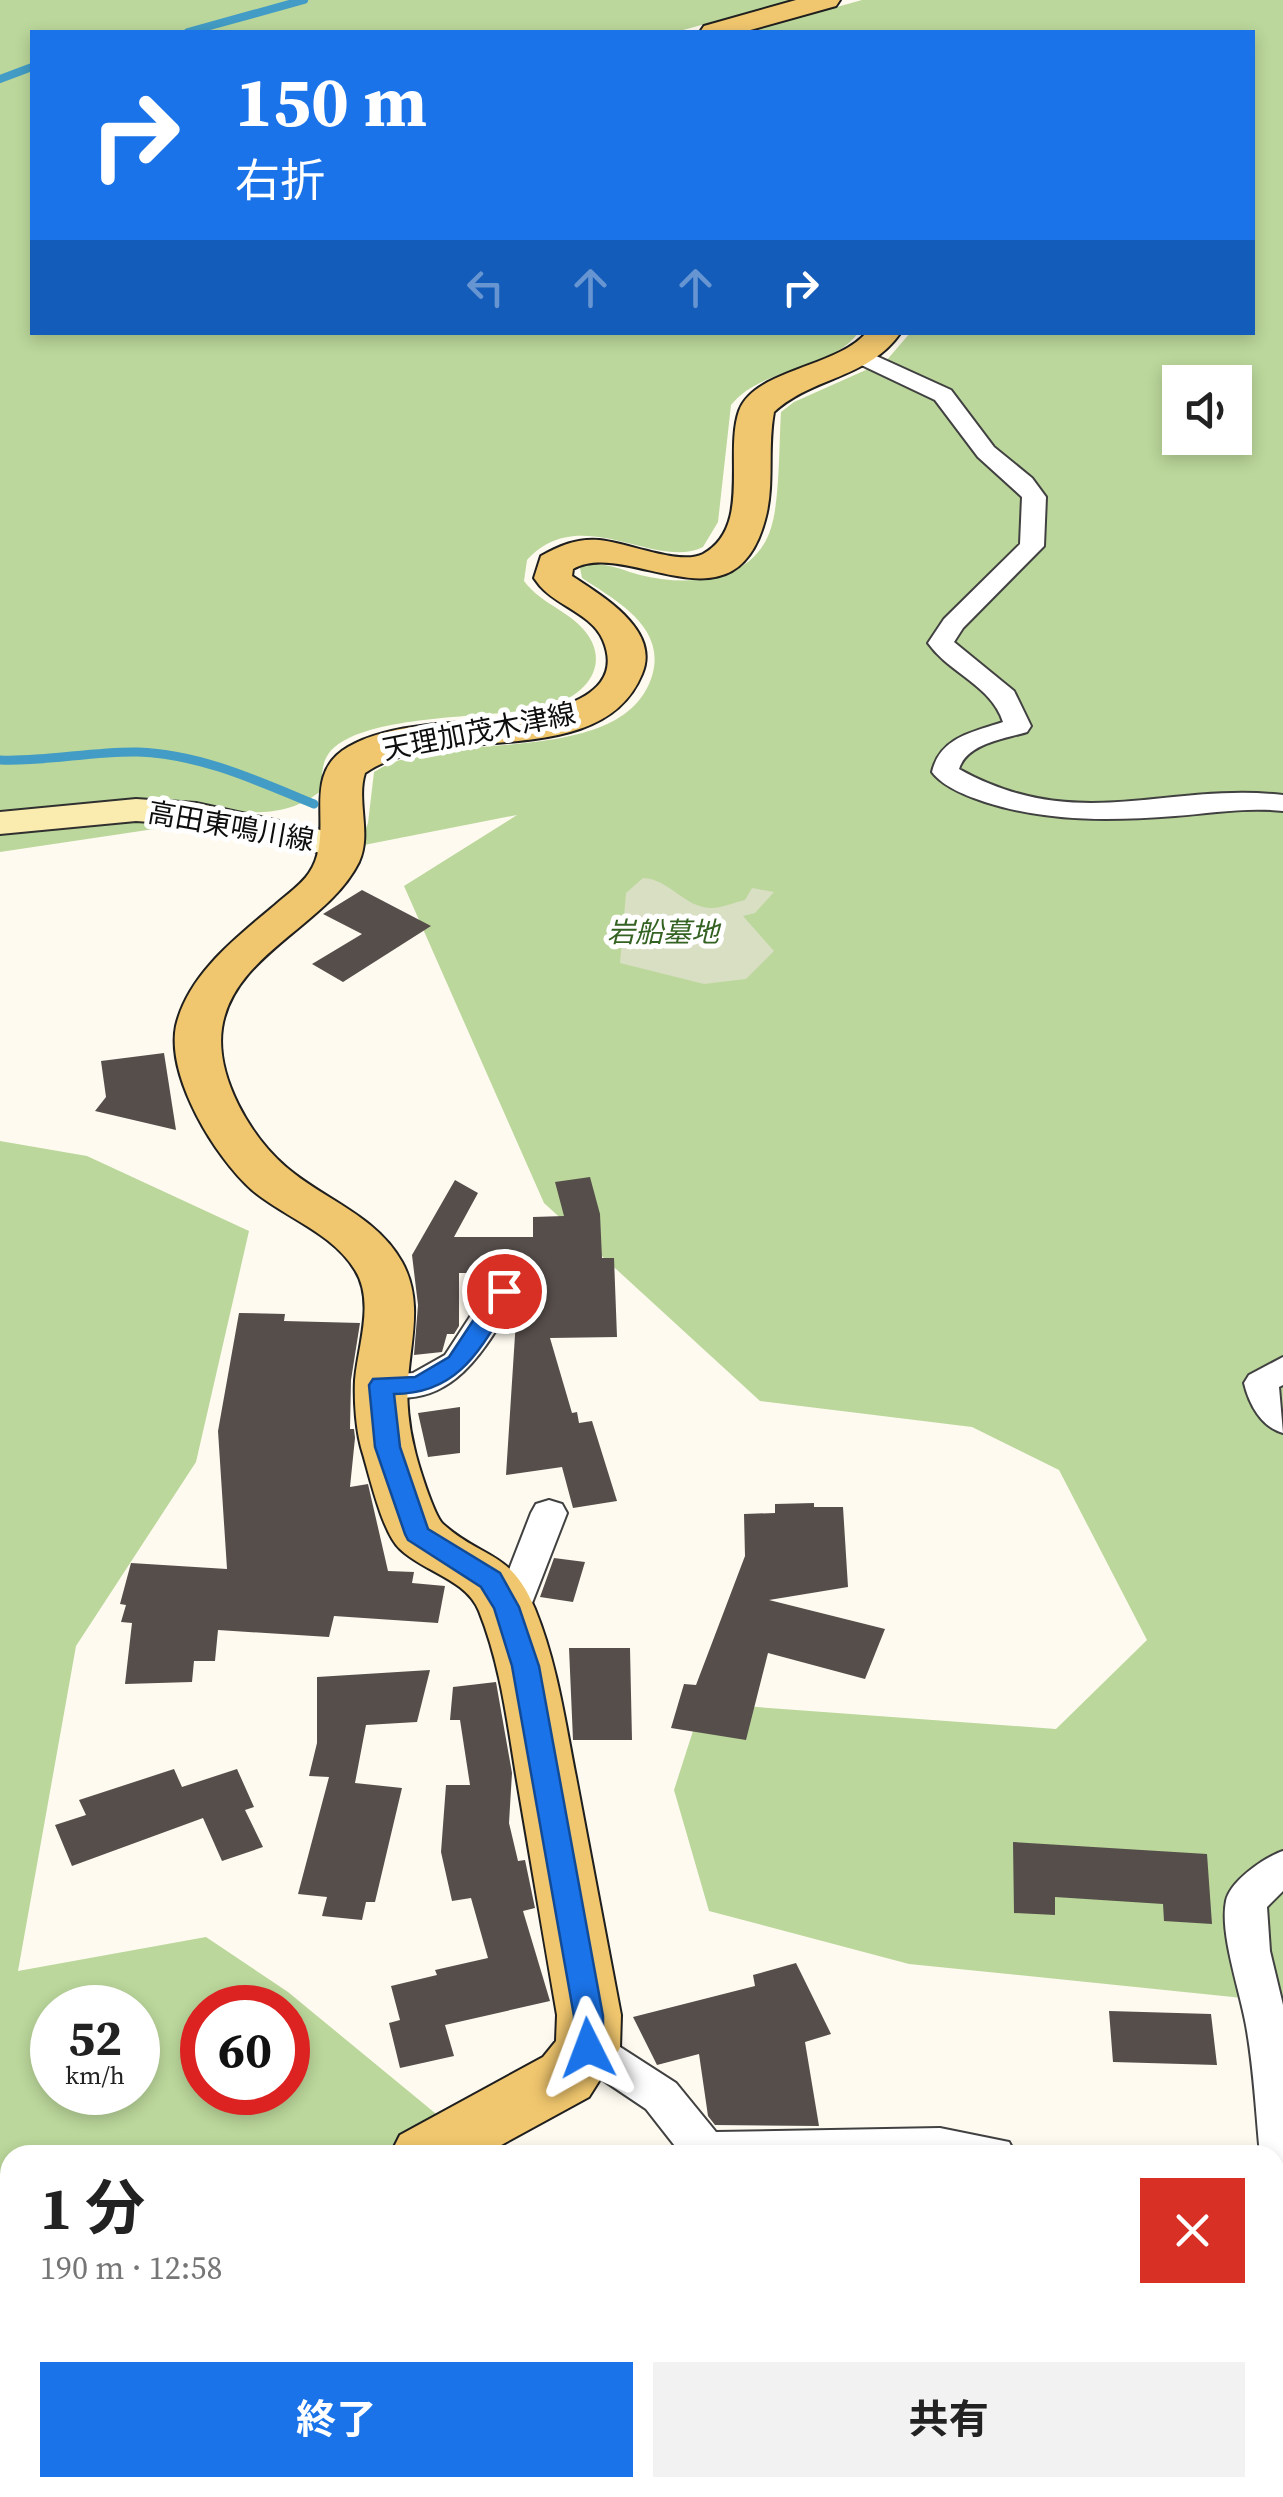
<!DOCTYPE html>
<html lang="ja">
<meta charset="utf-8">
<style>
:root{--surface:#fff;--page:#f2f2f2;--text:#222;--muted:#767676;--accent:#1a73e8}
body{margin:0;font-family:"Source Serif 4","Noto Sans JP",serif;background:var(--page);color:var(--text);height:100vh;display:flex;flex-direction:column;font-size:38px;white-space:nowrap}
*{box-sizing:border-box;margin:0}
p{font-size:32px;color:var(--muted)}
.icon{flex:none;width:55px;height:55px;fill:none;stroke:currentColor;stroke-width:2;stroke-linecap:round;stroke-linejoin:round}
.map{position:relative;flex:1;overflow:hidden}
.side{position:absolute;left:0px;top:2145px;width:1285px;height:352px;display:flex;flex-direction:column;background:var(--surface);border-radius:30px 30px 0 0;box-shadow:0 5px 15px #0003}
.side>*{flex:none}
.top-card{position:absolute;left:30px;top:30px;width:1225px;height:305px;border-radius:0px;box-shadow:0 5px 15px #0003;background:#1a73e8;color:#fff;overflow:hidden}
.tools{position:absolute;left:1162px;top:365px;display:grid;gap:20px}
.tools a{display:grid;place-items:center;width:90px;height:90px;border-radius:0px;background:var(--surface);box-shadow:0 5px 15px #0003;font-size:50px}
.speed{position:absolute;left:30px;top:1985px;display:flex;gap:20px;font-size:50px;font-weight:700;text-align:center}
.speed>*{display:grid;place-content:center;width:130px;height:130px;border-radius:50%;background:var(--surface);box-shadow:0 5px 15px #0003;line-height:1}
.speed small{font-size:25px;font-weight:400}
.speed .limit{border:15px solid #d22;background:#fff;color:#111}
.pin{position:absolute;display:grid;place-items:center;width:85px;height:85px;color:#fff;margin:-42px;border:5px solid #fff;border-radius:50%;box-shadow:0 2px 10px #0007}
.me{position:absolute;width:110px;margin:-55px;rotate:357deg;stroke-linejoin:round;filter:drop-shadow(0 0 8px #0008)}
.turn{display:flex;align-items:center;gap:35px;height:210px;padding:0 40px;font-size:45px}
.turn .icon{width:130px;height:130px;stroke-width:2.5}
.turn b{display:block;font-size:70px;line-height:85px}
.lanes{display:flex;align-items:center;height:95px;padding:0 40px;background:#0003;justify-content:center;gap:50px;direction:ltr}
.lanes .off{opacity:.35}
.round{display:grid;place-items:center;flex:none;width:105px;height:105px;border-radius:0px;background:var(--page)}
.overview{display:flex;align-items:center;justify-content:space-between;height:170px;padding:0 40px}
h1{font-size:60px;font-weight:700;line-height:75px}
.action{display:flex;gap:20px;margin-top:auto;padding:20px 40px}
.action a{flex:1;height:115px;border-radius:0px;background:var(--accent);color:#fff;font-size:40px;font-weight:700;line-height:115px;text-align:center}
.action a+a{background:var(--page);color:var(--text)}
.map>svg:first-child{display:block}
.forest{fill:#bbd79b;fill-rule:evenodd}
.cemetery{fill:#d8dfc2}
.lines{fill:none;stroke-linecap:round;stroke-linejoin:round}
.stream-far1{stroke:#439cc5;stroke-width:8}
.stream{stroke:#439cc5;stroke-width:9}
.building{fill:#564e4b}
.street-casing{stroke:#414141;stroke-width:4}
.secondary-casing{stroke:#303030;stroke-width:4}
.primary-casing{stroke:#1f1f1f;stroke-width:4}
.street{fill:#fff;fill-rule:evenodd}
.secondary{fill:#faecaf;fill-rule:evenodd}
.primary{fill:#f0c66e;fill-rule:evenodd}
.route{fill:#1a73e8;stroke:#114b97;stroke-width:2.5}
.labels{text-anchor:middle;dominant-baseline:central;stroke-width:10;stroke-linejoin:round;paint-order:stroke}
.street-label{font-size:28px;fill:#0e0e0e;stroke:#fff}
.park-label{font-size:28px;font-style:italic;fill:#346222;stroke:#fff}
</style>
<div class="map">
<svg width="1283" height="2497" viewBox="0 0 1283 2497">
<rect width="100%" height="100%" fill="#fefaf0"/>
<!-- forest -->
<path class="forest" d="M0,0H792L676,32H32V332L858,333C828,373 762,366 731,405L718,522L703,547C655,571 580,501 527,560L524,581C542,606 578,613 592,642C607,675 576,700 546,707C496,719 361,712 329,753C321,764 322,776 322,790C269,834 200,799 138,800C92,800 45,808 0,812Z
M862,0H1283V2002L909,1964L709,1911L674,1790L702,1703L1056,1729L1147,1640L1059,1470L972,1427L760,1401L544,1203L404,886L517,815L359,846L368,823L374,772C443,727 622,771 652,676C667,627 615,600 582,578L580,568C597,558 622,570 640,575C688,587 754,583 771,528C780,500 779,443 781,412L794,402L886,361L910,333L1252,332V32H747ZM1180,382H1235V438H1180Z
M135,821L181,825L0,852V834Z
M0,1141L87,1156L249,1231L196,1462L76,1646L18,1971L206,1937L288,1992L486,2155H10V2488H1275V2272L1283,2269V2497H0ZM52,2008H138V2092H52ZM202,2008H288V2092H202Z"/>
<!-- cemetery -->
<path class="cemetery" d="M643,878C670,879 684,908 712,908C722,908 735,902 745,900L752,888L774,892L755,913L743,916L774,951L746,979L704,984L620,963L626,893Z"/>
<g class="lines">
<!-- stream-far1 -->
<path class="stream-far1" d="M188,32L304,0
M0,79L32,67"/>
<!-- stream -->
<path class="stream" d="M0,760C46,762 92,751 138,752C200,754 258,781 314,804"/>
</g>
<!-- building -->
<path class="building" d="M362,890L431,926L343,982L312,964L362,934L323,914Z
M164,1053L176,1130L95,1111L106,1097L101,1061Z
M590,1177L600,1214L602,1258H614L617,1337L550,1338L572,1413L577,1412L579,1423L592,1421L617,1501L573,1508L562,1467L506,1475L517,1304L523,1293L519,1273H459V1326L454,1334H447L442,1352L414,1355L418,1305L412,1255L455,1180L478,1193L454,1237H533V1217L564,1216L555,1182Z
M239,1313L285,1314L284,1321L360,1323L351,1380L350,1429H354L355,1438L350,1487L368,1484L388,1571L414,1572L412,1583L445,1586L438,1623L334,1616L329,1637L218,1630L215,1661H194L192,1682L125,1684L132,1623L121,1622L126,1605L120,1604L131,1563L227,1569L218,1431Z
M460,1407V1453L428,1457L418,1413Z
M814,1503V1507H843L848,1587L769,1600L885,1629L865,1679L768,1653L746,1740L671,1728L684,1684L696,1685L745,1556L744,1514L775,1513V1504Z
M554,1558L585,1562L573,1602L540,1597Z
M569,1648H630L632,1740H573Z
M430,1670L417,1722L366,1725L355,1783L402,1788L375,1902H366L362,1920L322,1916L327,1897L298,1894L329,1777L309,1776L317,1743V1677Z
M496,1682L512,1773L509,1823L518,1861L525,1860L535,1908L523,1911L550,2001L445,2025L454,2056L400,2068L389,2023L400,2020L391,1986L437,1975L435,1970L488,1958L471,1898L452,1901L441,1852L446,1785H470L460,1720H450L453,1687Z
M174,1769L182,1787L237,1769L254,1807L245,1810L263,1847L222,1861L203,1818L72,1866L55,1825L86,1815L79,1800Z
M1013,1842L1207,1854L1212,1924L1164,1921L1163,1904L1055,1897V1915L1014,1913Z
M796,1963L831,2034L805,2042L819,2126L715,2125L708,2116L699,2054L657,2065L633,2017L755,1986L753,1975Z
M1109,2011L1211,2014L1217,2065L1113,2062Z"/>
<g class="lines">
<!-- street casing -->
<g class="street-casing">
<path id="street" d="M863,350L951,390L994,447L1032,478L1046,497L1044,546L963,628L954,642L1014,691L1031,726L1027,732C1005,739 967,743 959,769C1077,835 1165,782 1283,795V811C1247,807 1212,813 1175,816C1111,821 1047,822 985,802C967,796 943,787 932,772C940,737 973,732 1003,722C991,685 950,674 928,643L944,619L1020,544L1022,497L978,457L935,400L855,362L852,357L855,352Z
M504,1280L516,1283L520,1291C484,1350 452,1417 369,1393L364,1385L369,1377L413,1373L445,1355L492,1283Z
M1283,1357V1385L1279,1387L1283,1433C1261,1427 1249,1404 1244,1383L1249,1375Z
M549,1500L562,1504L567,1513L527,1616L522,1626L509,1630L496,1626L491,1616L531,1513L536,1504Z
M1283,1851V1891L1267,1907L1270,1951L1283,2005V2207H1275V2155H1260C1256,2114 1254,2072 1247,2031C1242,1996 1219,1935 1226,1901C1230,1881 1265,1857 1283,1851Z
M588,2030L603,2036L676,2083L716,2132L940,2128L1009,2142L1016,2155H682L646,2109L573,2060L567,2048L573,2036Z
M10,2358V2408L0,2412V2362Z"/>
</g>
<!-- secondary casing -->
<g class="secondary-casing">
<path id="secondary" d="M136,799L196,803L357,838L362,846L357,854L343,858L196,825L136,821L0,834V812Z"/>
</g>
<!-- primary casing -->
<g class="primary-casing">
<path id="primary" d="M796,0H840L836,6L743,32H700L704,26Z
M867,332H901C869,379 813,376 774,412C767,448 775,485 765,520C734,636 628,538 573,569L572,576C602,596 661,630 642,674C601,774 441,720 365,773C356,801 372,834 359,862C328,925 233,954 222,1028C215,1076 250,1136 286,1167C323,1199 377,1216 402,1262C423,1300 411,1338 408,1380C406,1400 409,1427 414,1447C417,1462 434,1516 443,1524C483,1560 510,1549 535,1609C557,1663 565,1721 576,1777C591,1857 606,1936 621,2015L620,2048L589,2097L483,2155H390L400,2135L543,2057L556,2041L557,2015C543,1935 530,1855 516,1775C507,1720 500,1663 479,1611C466,1579 424,1572 400,1549C383,1534 370,1478 363,1454C356,1433 354,1402 355,1380C358,1345 375,1302 355,1270C333,1233 284,1217 252,1190C215,1157 166,1077 176,1026C188,974 237,937 275,905C286,895 301,885 309,873C337,832 298,776 348,747C372,733 401,728 428,725C470,720 638,722 603,640C592,614 557,606 540,586L534,578L541,556C559,546 577,538 599,540C626,542 680,566 703,554C752,527 724,454 739,411C754,369 837,368 867,332Z
M10,2462V2488H67L70,2497H0V2476Z"/>
</g>
<!-- street -->
<use href="#street" class="street"/>
<!-- secondary -->
<use href="#secondary" class="secondary"/>
<!-- primary -->
<use href="#primary" class="primary"/>
</g>
<!-- route -->
<path class="route" d="M504,1283L516,1291C483,1343 463,1394 394,1394L400,1447L428,1529L500,1573L519,1607L539,1666L603,2016V2048L598,2056L588,2060L578,2056L573,2048L574,2016L512,1666L494,1608L481,1587L408,1540L405,1534L375,1447L369,1385L373,1379L415,1377L449,1357L496,1286Z"/>
<g class="labels">
<!-- street labels -->
<g class="street-label">
<text transform="translate(479 731) rotate(-11)">天理加茂木津線</text>
<text transform="translate(231 826) rotate(10)">高田東鳴川線</text>
</g>
<!-- park labels -->
<g class="park-label">
<text x="663" y="932">岩船墓地</text>
</g>
</g>
</svg>
<div class="tools">
<a><svg class="icon" aria-label="sound" viewBox="0 0 24 24"><path d="M4 9h4l5-4v14l-5-4H4zM17 9q2 3 0 6"/></svg></a>
</div>
<div class="speed"><div>52<small>km/h</small></div><div class="limit">60</div></div>
<div class="pin" style="left:504px;top:1291px;background:#d93025"><svg class="icon" aria-label="arrive" viewBox="0 0 24 24"><path d="M6 21V4h12l-3 4 3 4H6"/></svg></div>
<svg class="me" style="left:588px;top:2048px" viewBox="-20 -20 40 40"><path d="M0-17L14 15 0 8-14 15z" fill="#1a73e8" stroke="#fff" stroke-width="4"/></svg>
<div class="top-card">
<div class="turn"><svg class="icon" aria-label="right" viewBox="0 0 24 24"><path d="M7 20v-9h11M14 6l5 5-5 5"/></svg><div><b>150 m</b>右折</div></div>
<div class="lanes"><svg class="icon off" aria-label="left" viewBox="0 0 24 24"><path d="M17 20v-9H6M10 6l-5 5 5 5"/></svg><svg class="icon off" aria-label="ahead" viewBox="0 0 24 24"><path d="M12 20V5M6 11l6-6 6 6"/></svg><svg class="icon off" aria-label="ahead" viewBox="0 0 24 24"><path d="M12 20V5M6 11l6-6 6 6"/></svg><svg class="icon" aria-label="right" viewBox="0 0 24 24"><path d="M7 20v-9h11M14 6l5 5-5 5"/></svg></div>
</div>
<section class="side">
<div class="overview"><div><h1>1 分</h1><p>190 m · 12:58</p></div><a class="round" style="background:#d93025;color:#fff"><svg class="icon" aria-label="close" viewBox="0 0 24 24"><path d="M6 6l12 12M18 6L6 18"/></svg></a></div>
<div class="action"><a>終了</a><a>共有</a></div>
</section>
</div>
